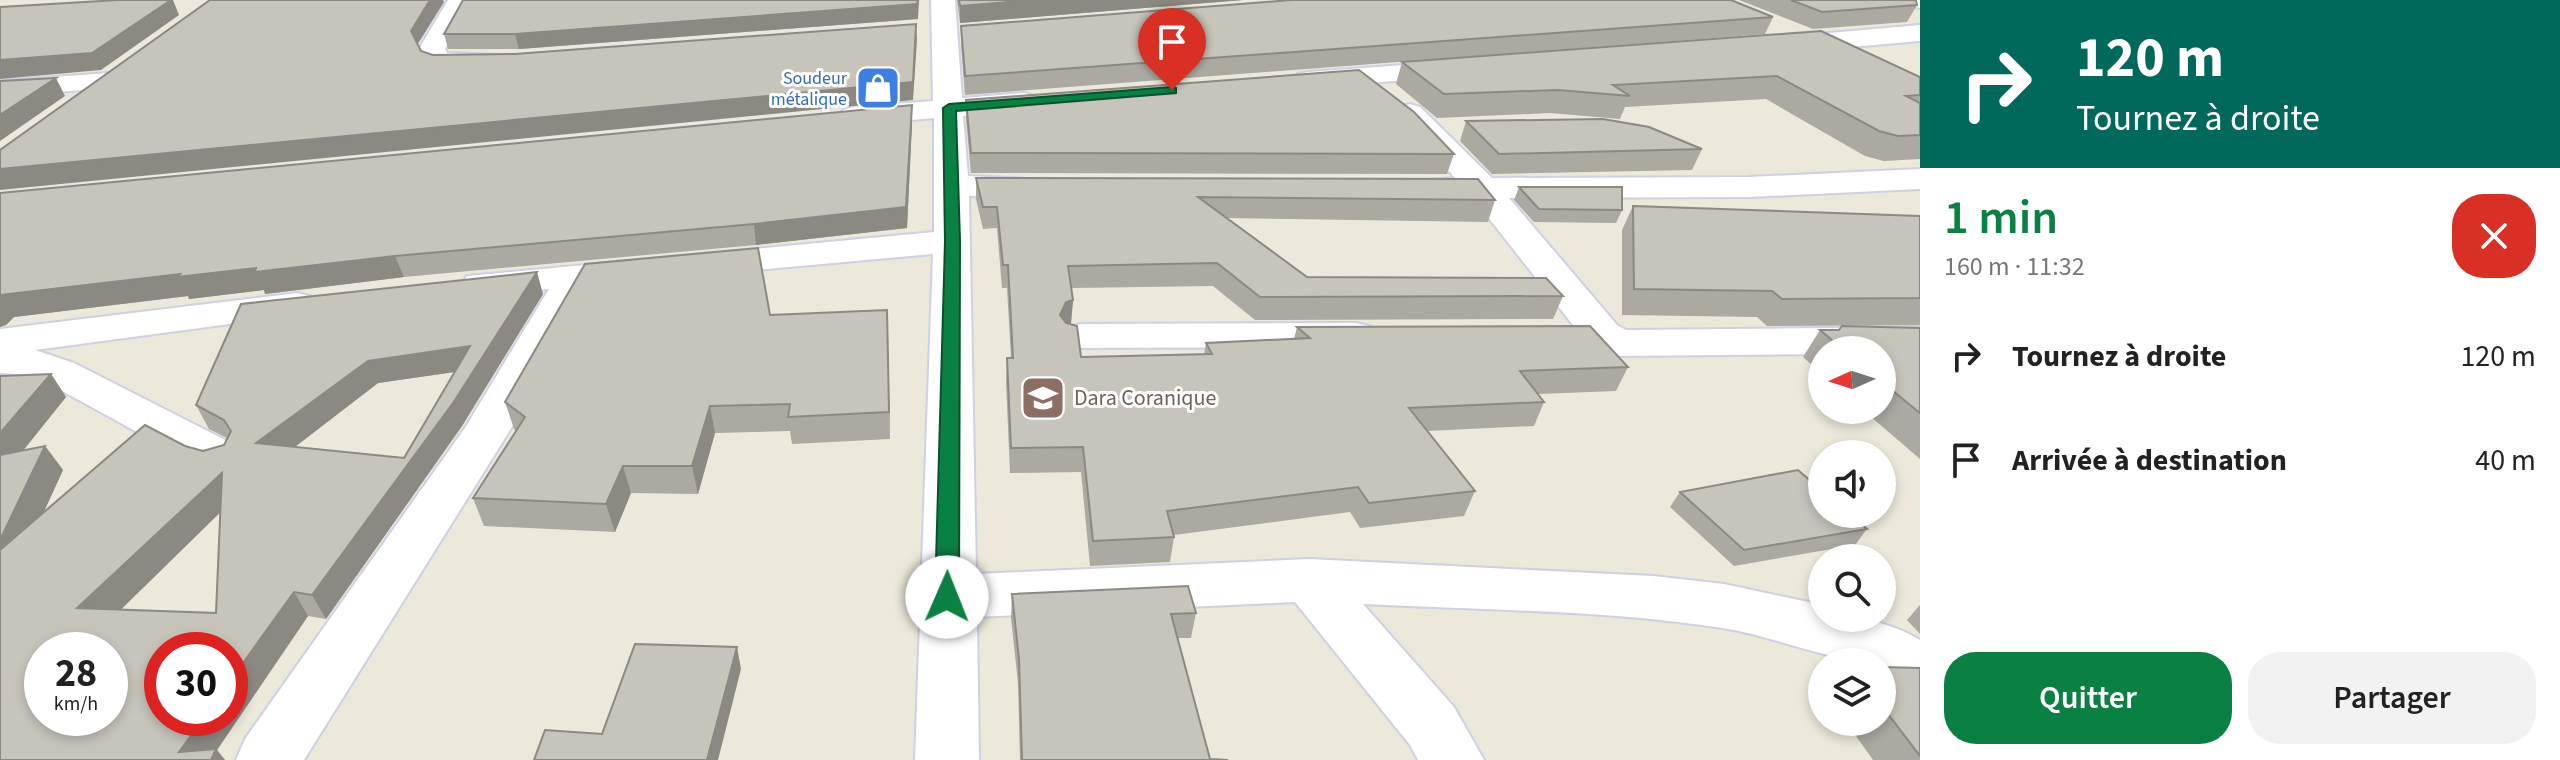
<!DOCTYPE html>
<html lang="fr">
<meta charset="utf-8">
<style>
:root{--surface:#fff;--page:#f2f2f2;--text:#222;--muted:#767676;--accent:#0b8043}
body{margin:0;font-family:"Source Sans 3",sans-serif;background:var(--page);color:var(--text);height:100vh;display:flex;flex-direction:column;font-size:30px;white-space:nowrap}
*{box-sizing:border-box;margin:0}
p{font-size:26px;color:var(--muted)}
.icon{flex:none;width:44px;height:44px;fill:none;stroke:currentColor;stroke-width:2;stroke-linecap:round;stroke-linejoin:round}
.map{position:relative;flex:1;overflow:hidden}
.sheet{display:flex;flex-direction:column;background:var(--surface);width:640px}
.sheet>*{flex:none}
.guide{background:#00695c;color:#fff;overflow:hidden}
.needle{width:52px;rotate:267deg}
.tools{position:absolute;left:1808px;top:336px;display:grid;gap:16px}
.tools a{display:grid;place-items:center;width:88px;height:88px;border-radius:50%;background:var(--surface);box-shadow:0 4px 12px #0003;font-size:40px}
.speed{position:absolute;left:24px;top:632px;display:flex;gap:16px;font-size:40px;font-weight:700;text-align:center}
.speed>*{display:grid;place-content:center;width:104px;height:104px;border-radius:50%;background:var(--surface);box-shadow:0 4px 12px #0003;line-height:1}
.speed small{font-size:20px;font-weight:400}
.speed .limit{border:12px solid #d22;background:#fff;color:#111}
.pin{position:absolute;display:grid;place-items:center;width:68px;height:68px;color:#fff;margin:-82px -34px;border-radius:50% 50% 50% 0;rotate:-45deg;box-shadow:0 0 8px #0007}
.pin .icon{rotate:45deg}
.me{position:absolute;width:88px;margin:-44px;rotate:1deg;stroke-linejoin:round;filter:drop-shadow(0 0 6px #0008)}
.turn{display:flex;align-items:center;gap:28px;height:168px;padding:0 24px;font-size:36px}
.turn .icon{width:104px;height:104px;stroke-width:2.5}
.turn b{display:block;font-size:56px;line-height:68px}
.round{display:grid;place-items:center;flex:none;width:84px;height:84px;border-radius:32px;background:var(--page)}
.summary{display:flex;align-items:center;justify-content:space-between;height:136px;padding:0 24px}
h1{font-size:48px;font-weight:600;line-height:60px;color:var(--accent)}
.action{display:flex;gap:16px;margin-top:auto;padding:16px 24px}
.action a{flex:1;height:92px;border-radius:32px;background:var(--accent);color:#fff;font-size:32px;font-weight:600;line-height:92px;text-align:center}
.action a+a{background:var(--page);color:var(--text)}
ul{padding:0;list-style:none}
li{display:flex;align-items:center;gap:24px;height:104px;padding:0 24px}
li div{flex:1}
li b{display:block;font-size:30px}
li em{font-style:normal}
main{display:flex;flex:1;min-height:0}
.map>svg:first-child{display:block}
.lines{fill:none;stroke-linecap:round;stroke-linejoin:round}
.minor-casing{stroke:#cfd0e3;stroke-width:4}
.minor{fill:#fff;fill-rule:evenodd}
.wall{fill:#aba9a0;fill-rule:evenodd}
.shaded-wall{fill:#8b8982}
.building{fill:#c7c4ba;stroke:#8b8982;stroke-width:2;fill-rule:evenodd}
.route{fill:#0b8043;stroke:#07532c;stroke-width:2}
.labels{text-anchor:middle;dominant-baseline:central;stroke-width:6;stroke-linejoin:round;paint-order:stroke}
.far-shop-label{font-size:18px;fill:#366cbe;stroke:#fff;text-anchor:end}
.education-label{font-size:22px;fill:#785e54;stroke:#fff;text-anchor:start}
</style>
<main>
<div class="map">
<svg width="1920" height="760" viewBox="0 0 1920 760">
<rect width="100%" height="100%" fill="#ece8da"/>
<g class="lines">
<!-- minor casing -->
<g class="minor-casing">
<path id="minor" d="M448,0H472L445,49L447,53L499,55L503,61L499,67H429L419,49Z
M931,0H955L962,98L1024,93L1034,96L1038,102L1034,108L963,116L968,176L1046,180L1051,187L1046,194L1034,197L969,196L976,574L1309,559L1653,576L1724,584L1822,605V618C1860,618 1886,620 1920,640V695L1899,688L1882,677V662C1829,662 1775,636 1722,628C1604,610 1482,610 1363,604L1454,707L1484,760H1418L1410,745L1295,602L977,617L979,760H915L933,254L591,285L535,390L304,760H236L245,739L465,428L549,289L481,296L467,292L462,284L467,276L934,232V118L854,125L843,122L839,116L843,110L854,107L933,101Z
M1906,0H1920V8L1910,5Z
M1920,25V41L1783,53L1774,50L1770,45L1774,40L1783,37Z
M1459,61L1469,63L1473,69L1469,75L1308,88L1298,86L1294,80L1298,74L1308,72Z
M108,73L118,75L122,81L118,87L0,97V81Z
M1410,104L1420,107L1492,178L1749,177L1920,169V189L1749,197L1509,198L1617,325L1626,330L1920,327V353L1822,350V354L1618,356L1587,343L1473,198L1415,195L1410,188L1415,181L1455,178L1395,113L1400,107Z
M298,293L312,297L318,305L312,313L35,350L74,363L235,445L242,456L235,467L218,472L201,467L44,381L27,375L0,373V329Z
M1355,323L1370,326L1376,335L1370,344L1355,347L1082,348L1067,345L1061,336L1067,327L1082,324Z"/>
</g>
<!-- minor -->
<use href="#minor" class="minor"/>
</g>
<!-- wall -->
<path class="wall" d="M957,0H1243L960,23Z
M1739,0H1916L1917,5L1907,22L1813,29Z
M1773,17L1765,34L965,95L961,44V26Z
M918,19L519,49H448L444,34Z
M1402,62L1920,77V159L1884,161L1865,156L1766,99L1625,107L1620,119L1550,113L1437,118L1396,84Z
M966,100L1454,154L1447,174L971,173L966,119Z
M912,105V123L907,228L756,245L404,277L265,294L264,290L189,299L188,296L14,317L6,325L0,327V193Z
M1466,121L1702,149L1692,170L1492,174L1460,141Z
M976,178L1495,200L1488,222L1227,218L1307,277L1563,296L1553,319L1255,320L1213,286L1071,288L1073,300L1071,323L1068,324L1081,357L1204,355L1206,343L1294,339L1297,327L1628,367L1616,391L1538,394L1544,402L1534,426L1427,431L1475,491L1464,516L1360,528L1350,512L1174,535V537L1170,562L1090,566L1081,472L1010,473L1006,382L1007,358H1011L1007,288H1002L997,228L983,229L976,199Z
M1519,187L1622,210L1616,223L1534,222L1514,200Z
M1633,206L1920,216V325L1767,326L1757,317L1622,315V230Z
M543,294L462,426L326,619L308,616L217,750L225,760H0V376L51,374L66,397L23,451L45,446L63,470L43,513L185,446L203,451L224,445L227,438L209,429L196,405ZM455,372L404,458L295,447L378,383ZM220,512L216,613L120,610Z
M887,310L890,439L792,444L790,431L715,433L698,494L631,493L615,532L484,526L473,498L516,431L514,429L505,402L770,315Z
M1920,328V459L1863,410H1882V350H1822V374L1803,357L1820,330Z
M1680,492L1867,529L1855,545L1734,566L1670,507Z
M1012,594L1196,613L1191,638H1178L1210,759L1228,760H1020L1018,683L1011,618Z
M1920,605V634L1907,620Z
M1882,667L1920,668V760H1873L1846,722H1882Z"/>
<!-- shaded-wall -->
<path class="shaded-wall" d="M171,0H173L179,15L101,70L0,79V60Z
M430,0H443L444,2L416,47L411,31Z
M919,0L918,19L519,49L515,34Z
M1035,0H1243L960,23V6Z
M916,24L917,40L913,100L0,190V169Z
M56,78L65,96L0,141V115Z
M912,105V123L907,228L756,245L754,224Z
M395,256L404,277L265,294L264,290L189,299L188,296L14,317L6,325L0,327V295L180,274Z
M537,272L543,294L462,426L326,619L312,595L475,369L378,383L270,466L256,443L368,361Z
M1073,300L1071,323L1064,325L1060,315L1066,302Z
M887,310L888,336L890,439L889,412Z
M51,374L66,397L0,479V433Z
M710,406L715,433L698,494L692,466Z
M45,446L63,470L12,582L0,568V540Z
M623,466L631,493L615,532L606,504Z
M222,473L236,497L97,633L77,608Z
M294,592L308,616L217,750L225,760H211L179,752L204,718H230V681Z
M737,647L741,669L718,760H707Z"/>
<!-- building -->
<path class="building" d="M118,0H171L92,53L0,60V7Z
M210,0H430L411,31L421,51L433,55L515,54L916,24L913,82L0,169V150Z
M463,0H918L917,4L515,34H444Z
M959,0H1035L960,6Z
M1291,0H1731L1773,17L965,76L961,26Z
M1791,0H1916L1917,5L1822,12Z
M1821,31L1920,77V95L1906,96L1920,103V135L1898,136L1879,131L1777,76L1613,85L1630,96L1558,90L1444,94L1402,62Z
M1359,70L1414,112L1454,154L971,153L966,100Z
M56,78L0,115V81Z
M912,105L906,207L754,224L395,256L255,272L256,268L177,277L180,274L0,295V193Z
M1603,119L1649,127L1702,149L1499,154L1466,121Z
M976,178L1478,179L1495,200L1198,197L1307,277L1546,278L1563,296L1260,297L1217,263L1068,266L1073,300L1066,302L1060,315L1066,323L1077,326L1081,357L1212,354L1206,343L1310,338L1297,327L1590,326L1628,367L1520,371L1544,402L1409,408L1475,491L1369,503L1358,487L1167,511L1174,537L1093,541L1083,447L1011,448L1007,358H1013L1008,265H1003L997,207H983Z
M1519,187H1622V210L1539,209Z
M1633,206L1920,216V298L1782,299L1772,291L1634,289Z
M758,248L770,315L887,310L889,412L788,417L790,404L710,406L692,466H623L606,504L473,498L525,417L505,402L585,264Z
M537,272L453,403L312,595L294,592L230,681V650H162V718H204L179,752L216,749L211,760H0V550L145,425L185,446L203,451L224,445L231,431L224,420L196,405L241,304ZM470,346L404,458L256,443L368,361ZM222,473L216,613L77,608ZM42,650H110V718H42Z
M1842,326L1920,328V413L1882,382V350H1844L1820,330H1839Z
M51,374L0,433V376Z
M45,446L0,540V455Z
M1798,470L1822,491V514H1849L1867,529L1744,550L1680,492Z
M1188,586L1196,613L1171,614L1210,759L1228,760H1022L1019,659L1012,594Z
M635,644L737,647L707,760H534L545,730L602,734Z
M1882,667L1920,668V756L1882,706Z"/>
<!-- route -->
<path class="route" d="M1172,87L1176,88V93L956,111L960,241L959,597L955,603L947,606L939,603L935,597L945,241L943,108L949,104Z"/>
<!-- icons -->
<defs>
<g id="shop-square" transform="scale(2.3)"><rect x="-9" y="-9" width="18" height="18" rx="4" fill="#3f7fe0" stroke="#fff"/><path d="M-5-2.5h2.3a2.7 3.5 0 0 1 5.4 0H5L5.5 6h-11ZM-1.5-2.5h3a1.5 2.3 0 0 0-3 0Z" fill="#fff"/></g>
<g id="school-square" transform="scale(2.3)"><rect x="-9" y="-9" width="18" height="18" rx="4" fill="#8d6e63" stroke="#fff"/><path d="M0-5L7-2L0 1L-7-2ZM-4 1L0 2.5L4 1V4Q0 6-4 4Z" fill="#fff"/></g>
</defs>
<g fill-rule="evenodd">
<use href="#shop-square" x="878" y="88"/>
<use href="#school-square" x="1043" y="398"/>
</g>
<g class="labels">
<!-- far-shop labels -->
<g class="far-shop-label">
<text x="847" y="78">Soudeur<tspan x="847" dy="21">métalique</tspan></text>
</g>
<!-- education labels -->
<g class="education-label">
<text x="1074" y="398">Dara Coranique</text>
</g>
</g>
</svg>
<div class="tools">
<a><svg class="needle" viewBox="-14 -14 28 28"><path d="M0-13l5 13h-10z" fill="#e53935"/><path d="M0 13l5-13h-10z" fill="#767676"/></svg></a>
<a><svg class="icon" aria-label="sound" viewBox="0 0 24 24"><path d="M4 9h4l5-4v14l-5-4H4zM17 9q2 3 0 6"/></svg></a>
<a><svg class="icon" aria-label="search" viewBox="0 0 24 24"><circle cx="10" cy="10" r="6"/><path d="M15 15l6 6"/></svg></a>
<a><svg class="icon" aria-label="layers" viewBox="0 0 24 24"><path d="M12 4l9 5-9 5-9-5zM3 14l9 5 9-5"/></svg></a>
</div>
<div class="speed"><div>28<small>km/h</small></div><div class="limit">30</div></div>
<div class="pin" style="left:1172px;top:90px;background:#d93025"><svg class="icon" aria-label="arrive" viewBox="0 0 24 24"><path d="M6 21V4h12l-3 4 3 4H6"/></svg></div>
<svg class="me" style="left:947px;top:597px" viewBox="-20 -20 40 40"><circle r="19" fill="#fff"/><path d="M0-13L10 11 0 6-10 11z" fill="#0b8043"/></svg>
</div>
<section class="sheet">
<div class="guide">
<div class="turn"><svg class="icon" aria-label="right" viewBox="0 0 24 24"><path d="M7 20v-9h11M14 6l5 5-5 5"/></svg><div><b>120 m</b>Tournez à droite</div></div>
</div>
<div class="summary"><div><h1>1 min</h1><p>160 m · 11:32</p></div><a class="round" style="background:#d93025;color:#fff"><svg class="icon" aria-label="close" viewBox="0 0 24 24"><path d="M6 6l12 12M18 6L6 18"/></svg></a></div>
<ul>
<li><svg class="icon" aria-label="right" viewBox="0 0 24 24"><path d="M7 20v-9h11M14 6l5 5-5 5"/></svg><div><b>Tournez à droite</b></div><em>120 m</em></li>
<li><svg class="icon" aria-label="arrive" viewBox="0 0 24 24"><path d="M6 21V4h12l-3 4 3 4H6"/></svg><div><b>Arrivée à destination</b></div><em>40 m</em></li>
</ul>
<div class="action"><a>Quitter</a><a>Partager</a></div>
</section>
</main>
